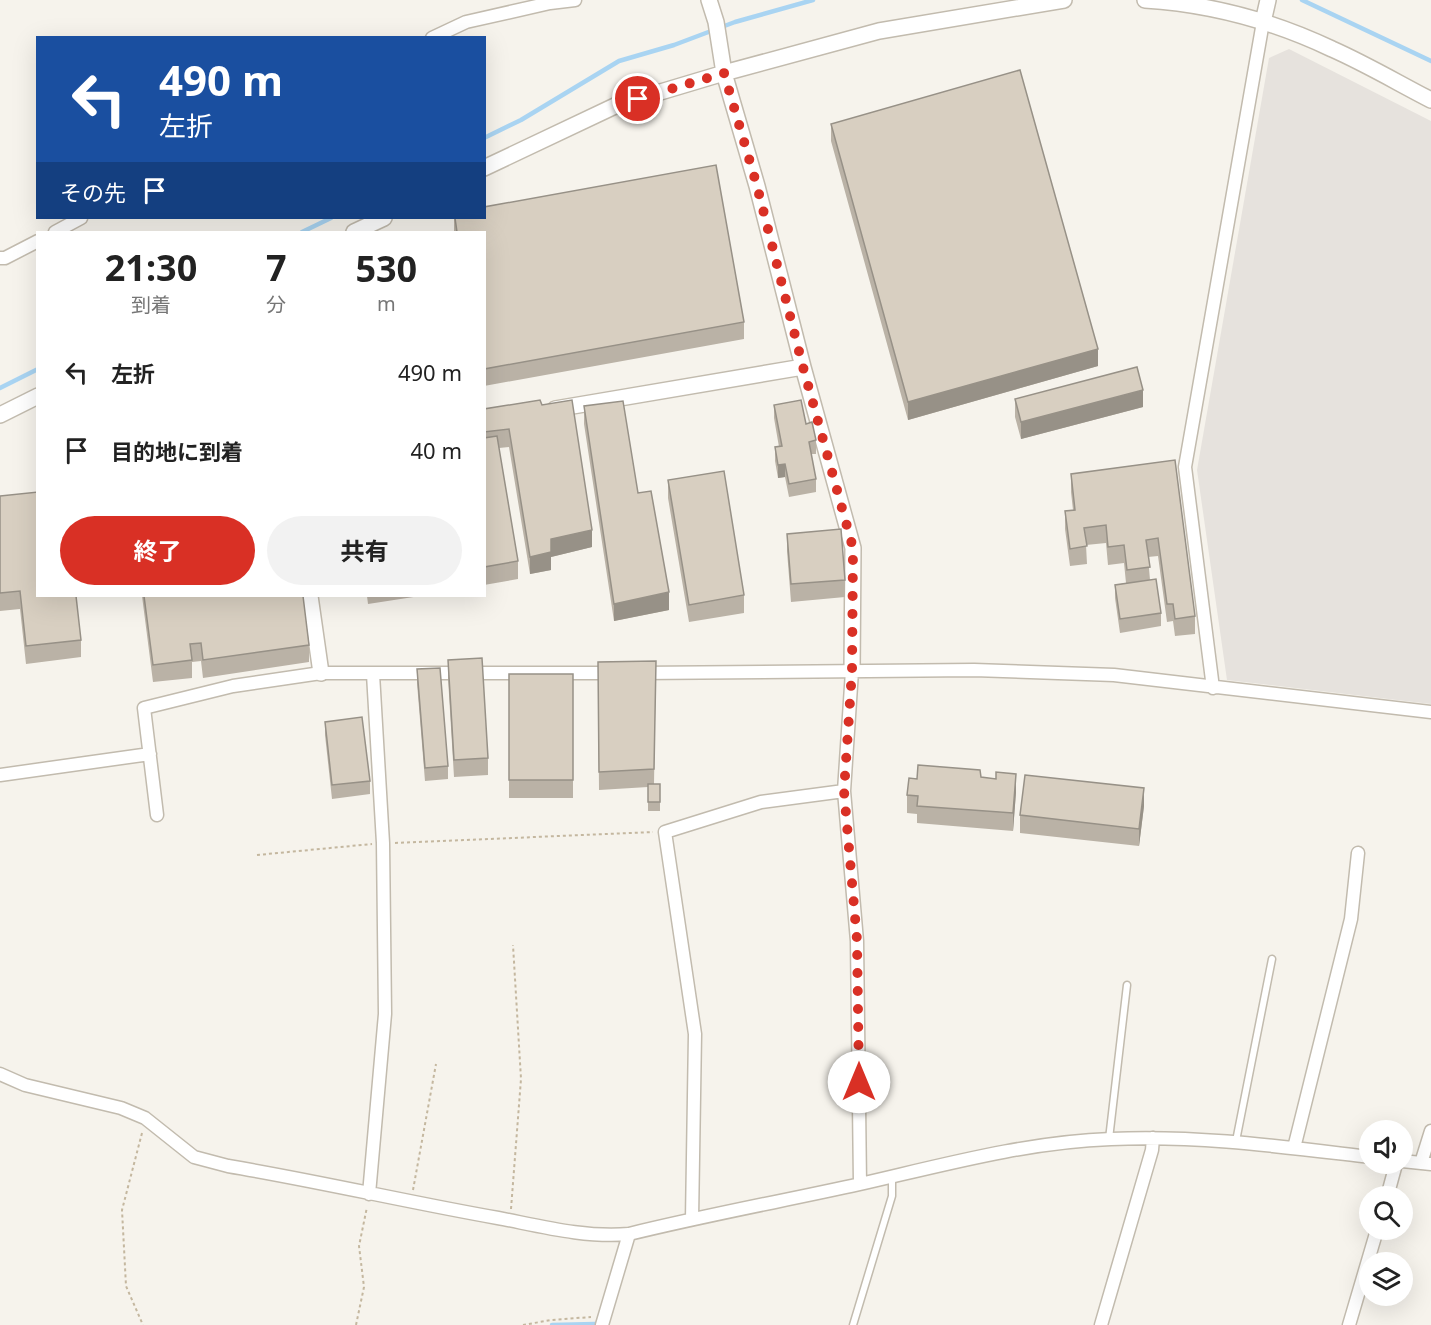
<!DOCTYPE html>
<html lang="ja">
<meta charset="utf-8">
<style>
:root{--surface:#fff;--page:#f2f2f2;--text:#222;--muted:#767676;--accent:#d93025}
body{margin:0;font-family:"Noto Sans","Noto Sans JP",sans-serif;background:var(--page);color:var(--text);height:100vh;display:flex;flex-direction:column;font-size:22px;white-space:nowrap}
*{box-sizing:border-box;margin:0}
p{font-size:20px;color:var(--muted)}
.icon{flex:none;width:33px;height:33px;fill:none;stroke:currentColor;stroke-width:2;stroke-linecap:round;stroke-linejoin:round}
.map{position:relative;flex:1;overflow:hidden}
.drawer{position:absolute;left:36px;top:231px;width:450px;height:366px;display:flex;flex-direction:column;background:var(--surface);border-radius:0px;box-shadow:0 6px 24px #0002}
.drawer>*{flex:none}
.top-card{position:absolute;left:36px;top:36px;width:450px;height:183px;border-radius:0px;box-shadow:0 6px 24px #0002;background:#1a4fa0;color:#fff;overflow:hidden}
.buttons{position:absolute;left:1359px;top:1120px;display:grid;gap:12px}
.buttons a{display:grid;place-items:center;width:54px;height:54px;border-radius:50%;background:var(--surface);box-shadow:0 6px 24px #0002;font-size:30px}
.pin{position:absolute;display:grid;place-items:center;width:51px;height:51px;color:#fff;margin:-26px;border:3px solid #fff;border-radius:50%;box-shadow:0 2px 6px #0007}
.me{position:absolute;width:66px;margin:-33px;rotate:0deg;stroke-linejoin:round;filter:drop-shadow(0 0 4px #0008)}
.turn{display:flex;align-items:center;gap:21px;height:126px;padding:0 24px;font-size:27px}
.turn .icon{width:78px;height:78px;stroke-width:2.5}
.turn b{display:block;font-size:42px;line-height:51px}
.then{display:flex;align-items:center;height:57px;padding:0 24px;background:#0003;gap:12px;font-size:22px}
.eta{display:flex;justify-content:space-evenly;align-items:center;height:102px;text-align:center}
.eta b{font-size:36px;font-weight:700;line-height:42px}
.primary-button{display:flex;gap:12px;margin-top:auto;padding:12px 24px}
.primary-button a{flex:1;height:69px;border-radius:36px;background:var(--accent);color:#fff;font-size:24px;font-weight:700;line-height:69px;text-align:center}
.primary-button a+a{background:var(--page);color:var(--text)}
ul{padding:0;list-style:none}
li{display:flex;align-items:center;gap:18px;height:78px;padding:0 24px}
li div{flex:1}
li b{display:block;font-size:22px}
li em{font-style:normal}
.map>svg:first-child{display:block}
.industrial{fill:#e6e2dd}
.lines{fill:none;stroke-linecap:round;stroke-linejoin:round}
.stream{stroke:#a9d4f2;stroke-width:4.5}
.service-casing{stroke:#c2bbae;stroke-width:9}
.minor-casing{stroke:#c2bbae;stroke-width:15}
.tertiary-casing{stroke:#c2bbae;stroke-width:18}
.path{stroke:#c4b79f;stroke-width:2;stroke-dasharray:3 3;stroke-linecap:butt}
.service{stroke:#fff;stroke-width:6}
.minor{stroke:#fff;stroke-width:12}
.tertiary{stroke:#fff;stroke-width:15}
.wall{fill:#bab2a6}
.shaded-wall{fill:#979187}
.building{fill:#d8cfc1;stroke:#979187;stroke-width:1.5}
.route{stroke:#d93025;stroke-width:10;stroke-dasharray:0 18}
</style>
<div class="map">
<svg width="1431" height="1325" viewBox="0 0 1431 1325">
<rect width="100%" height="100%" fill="#f6f3ec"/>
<!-- industrial -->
<path class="industrial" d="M1289,49L1431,121V704L1227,680L1197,470L1269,58Z"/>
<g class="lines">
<!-- stream -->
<path class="stream" d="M1302,0L1431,61
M484,138L521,120L619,61L674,45L735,22L813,0
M302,232L331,218
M0,388L38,369
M552,1325L595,1324"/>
<!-- service casing -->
<g class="service-casing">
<path id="service" d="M1109,1139L1127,985
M1236,1141L1272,959
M853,1325L892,1196V1176"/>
</g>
<!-- minor casing -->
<g class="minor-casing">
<path id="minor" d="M432,38L466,22L550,3L575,0
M55,232L81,218
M0,258H5L38,241
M852,671L844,791L857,941L860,1184
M639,673L974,670L1114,675L1431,712
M1213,688L1185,467L1263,22
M0,775L150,754
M157,815L144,708L233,686L321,673H613
M0,1074L25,1085L121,1108L145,1118L194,1157L228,1166C318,1181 407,1202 498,1218C540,1226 585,1238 629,1234C706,1215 783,1201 860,1184C943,1165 1026,1142 1111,1139C1198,1135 1284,1147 1370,1157
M1294,1148L1351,919L1358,853
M1402,1161L1431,1164
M1421,1163L1431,1131
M369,1194L385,1014L383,843L373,674
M1387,1197L1396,1164
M692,1219L695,1034L665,832L761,802L844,791
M602,1325L629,1234
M1101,1325L1152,1150L1153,1138
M1349,1325L1377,1230"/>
</g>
<!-- tertiary casing -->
<g class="tertiary-casing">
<path id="tertiary" d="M709,0L716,22L724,73L757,186L803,367L853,548L852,671
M1145,0C1210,4 1273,21 1332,49C1366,64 1398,83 1431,100
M1263,22L1268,0
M484,168L617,105L724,73L879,31L1064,0
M354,232L384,218
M555,409L803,367
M0,415L38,396
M310,596L321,673"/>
</g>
<!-- path -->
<path class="path" d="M395,843L653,832
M257,855L372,844
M142,1133L122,1210L126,1286L143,1325
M413,1190L436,1064
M511,1209L521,1079L513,945
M356,1325L364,1287L359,1246L367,1207
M523,1325L551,1320L591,1317"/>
<!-- service -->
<use href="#service" class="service"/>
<!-- minor -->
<use href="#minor" class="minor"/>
<!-- tertiary -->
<use href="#tertiary" class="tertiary"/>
</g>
<!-- wall -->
<path class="wall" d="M831,124L1098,366L908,420L831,141Z
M454,218H484L744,322V339L484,386V232H454Z
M1015,399L1143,407L1021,439L1015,417Z
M540,400L592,547L551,557V570L530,574L509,447L499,448L518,561V579L484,585V409Z
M774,405L806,424L816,440V454H811L816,479V492L789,497L785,477L778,478L775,461V447H779L774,418Z
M584,406L638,493L669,610L614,621L584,424Z
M1175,460L1195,616V634L1175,636L1173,621L1167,622L1158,556L1148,557L1150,580L1161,613V626L1120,633L1115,598V585L1126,583L1124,563L1108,565L1106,543L1086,545L1087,564L1070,566L1065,529V511L1073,510L1071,492V474Z
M668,480L744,595V613L689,622L668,498Z
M0,496L81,640V657L26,664L20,609L0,611Z
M787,534L845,580V597L791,602L787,551Z
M142,596H303L309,645V662L203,678L201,661L192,662V678L153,682Z
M367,596H420L368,604Z
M448,660L488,758V775L454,777L448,678Z
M656,661L654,784H660V811H648V787L599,790L598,662Z
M417,669L448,766V779L425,781L417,683Z
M509,674H573V798H509Z
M325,722L370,781V794L332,799L325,735Z
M981,777L1016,792L1013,831L917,823V814L907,813V795L917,779Z
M1144,806L1139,846L1020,833V815Z"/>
<!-- shaded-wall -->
<path class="shaded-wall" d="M1098,349V366L908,420V402Z
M1143,390V407L1021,439V422Z
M785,464V477L778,478V465Z
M592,530V547L551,557V570L530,574V557L551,539Z
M669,592V610L614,621V604Z
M1016,774V792L1013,831V813Z
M1144,788V806L1139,846V829Z"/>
<!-- building -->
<path class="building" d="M1020,70L1098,349L908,402L831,124Z
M716,165L744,322L484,369V232H457L455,218H484V207Z
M1137,367L1143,390L1021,422L1015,399Z
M540,400L542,405L572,400L592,530L551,539V552L530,557L509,429L484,432V409Z
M801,400L806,424L812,422L816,440L809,442L816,479L789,484L785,464L778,465L775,447L782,446L774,405Z
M623,401L638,493L651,491L669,592L614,604L584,406Z
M497,436L518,561L484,567V438Z
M1175,460L1195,616L1175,619L1173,604H1167L1158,538L1146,540L1150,567L1127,570L1124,545L1108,547L1106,525L1084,528L1087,546L1070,549L1065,511L1075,510L1071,474Z
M724,471L744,595L689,605L668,480Z
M38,492V596H76L81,640L26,646L20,591L0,593V496Z
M841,529L845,580L791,584L787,534Z
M1156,579L1161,613L1120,619L1115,585Z
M144,596H303L309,645L203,660L201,643L190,644L192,660L153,665Z
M482,658L488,758L454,760L448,660Z
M656,661L654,769L599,772L598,662Z
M440,668L448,766L425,768L417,669Z
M509,674H573V780H509Z
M362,717L370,781L332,785L325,722Z
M918,765L980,770L981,777L996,779V772L1016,774L1013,813L917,806L918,796L907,795L909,778L917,779Z
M1025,775L1144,788L1139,829L1020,815Z
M648,784H660V802H648Z"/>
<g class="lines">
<!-- route -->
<path class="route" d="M638,99L724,73L757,186L803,367L853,548L852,671L844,791L857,940L859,1082"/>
</g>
</svg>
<div class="buttons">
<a><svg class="icon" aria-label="sound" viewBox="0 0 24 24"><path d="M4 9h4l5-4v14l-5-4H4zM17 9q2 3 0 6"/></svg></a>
<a><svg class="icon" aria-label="search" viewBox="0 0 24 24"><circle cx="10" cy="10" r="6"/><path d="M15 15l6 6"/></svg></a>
<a><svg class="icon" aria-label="layers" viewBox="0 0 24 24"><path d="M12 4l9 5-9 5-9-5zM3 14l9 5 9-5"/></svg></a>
</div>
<div class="pin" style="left:638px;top:99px;background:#d93025"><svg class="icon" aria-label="arrive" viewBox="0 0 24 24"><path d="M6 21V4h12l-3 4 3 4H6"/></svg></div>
<svg class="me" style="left:859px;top:1082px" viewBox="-20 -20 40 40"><circle r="19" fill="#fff"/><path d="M0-13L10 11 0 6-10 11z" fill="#d93025"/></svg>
<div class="top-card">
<div class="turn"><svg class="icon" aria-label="left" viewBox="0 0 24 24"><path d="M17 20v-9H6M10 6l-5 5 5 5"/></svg><div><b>490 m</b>左折</div></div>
<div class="then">その先<svg class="icon" aria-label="arrive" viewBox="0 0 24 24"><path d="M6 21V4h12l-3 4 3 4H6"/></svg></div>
</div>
<section class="drawer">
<div class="eta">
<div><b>21:30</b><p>到着</p></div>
<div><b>7</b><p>分</p></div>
<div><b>530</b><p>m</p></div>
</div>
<ul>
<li><svg class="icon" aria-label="left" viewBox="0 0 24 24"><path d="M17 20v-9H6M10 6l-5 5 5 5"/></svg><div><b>左折</b></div><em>490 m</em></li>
<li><svg class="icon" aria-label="arrive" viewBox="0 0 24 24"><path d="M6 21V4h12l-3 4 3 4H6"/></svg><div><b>目的地に到着</b></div><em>40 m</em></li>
</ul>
<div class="primary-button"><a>終了</a><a>共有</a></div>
</section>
</div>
